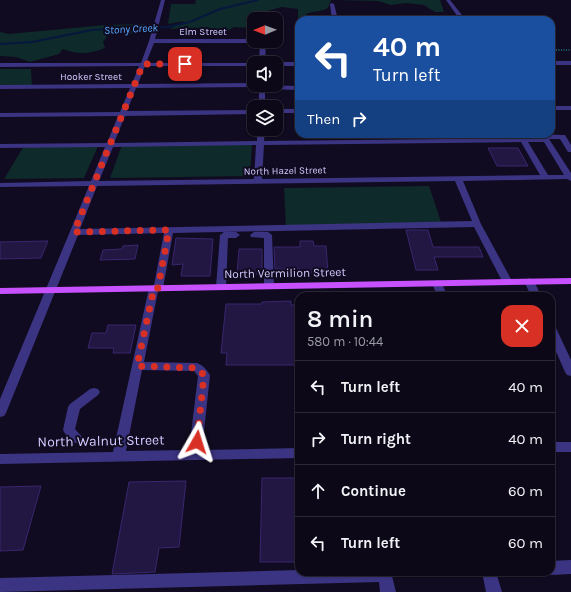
<!DOCTYPE html>
<meta charset="utf-8">
<style>
:root{--surface:#0c0818;--page:#1a1625;--text:#f1f3f6;--muted:#9a9aa2;--line:#2c2937}
body{margin:0;font-family:Karla,sans-serif;background:var(--page);color:var(--text);height:100vh;display:flex;flex-direction:column;font-size:15px;white-space:nowrap}
*{box-sizing:border-box;margin:0}
p{font-size:13px;color:var(--muted)}
.icon{flex:none;width:22px;height:22px;fill:none;stroke:currentColor;stroke-width:2;stroke-linecap:round;stroke-linejoin:round}
.map{position:relative;flex:1;overflow:hidden}
.drawer{position:absolute;left:295px;top:292px;width:260px;height:284px;display:flex;flex-direction:column;background:var(--surface);border-radius:12px;box-shadow:0 1px 3px #0004,0 0 0 1px var(--line)}
.drawer>*{flex:none}
.top-card{position:absolute;left:295px;top:16px;width:260px;height:122px;border-radius:12px;box-shadow:0 1px 3px #0004,0 0 0 1px var(--line);background:#1a4fa0;color:#fff;overflow:hidden}
.needle{width:26px;rotate:269deg}
.tools{position:absolute;left:247px;top:12px;display:grid;gap:8px}
.tools a{display:grid;place-items:center;width:36px;height:36px;border-radius:8px;background:var(--surface);box-shadow:0 1px 3px #0004,0 0 0 1px var(--line);font-size:20px}
.pin{position:absolute;display:grid;place-items:center;width:34px;height:34px;color:#fff;margin:-17px;border-radius:8px;box-shadow:0 2px 6px #0006}
.me{position:absolute;width:44px;margin:-22px;rotate:6deg;stroke-linejoin:round;filter:drop-shadow(0 0 3px #0008)}
.turn{display:flex;align-items:center;gap:14px;height:84px;padding:0 12px;font-size:18px}
.turn .icon{width:52px;height:52px;stroke-width:2.5}
.turn b{display:block;font-size:28px;line-height:34px}
.then{display:flex;align-items:center;height:38px;padding:0 12px;background:#0003;gap:8px;font-size:15px}
.round{display:grid;place-items:center;flex:none;width:42px;height:42px;border-radius:12px;background:var(--page)}
.head{display:flex;align-items:center;justify-content:space-between;height:68px;padding:0 12px}
h1{font-size:24px;font-weight:600;line-height:30px}
ul{padding:0;list-style:none}
li{display:flex;align-items:center;gap:12px;height:52px;padding:0 12px;border-top:1px solid var(--line)}
li div{flex:1}
li b{display:block;font-size:15px}
li em{font-style:normal}
.map>svg:first-child{display:block}
.green{fill:#0e2a2a}
.lines{fill:none;stroke-linecap:round;stroke-linejoin:round}
.stream{stroke:#06183e;stroke-width:2}
.building{fill:#221642;stroke:#39276f}
.path{stroke:#27b7b6;stroke-width:1;stroke-dasharray:1 1.5;stroke-linecap:butt}
.minor{fill:#3b3482;fill-rule:evenodd}
.major{fill:#c851ff;fill-rule:evenodd}
.route{stroke:#d93025;stroke-width:7;stroke-dasharray:0 12.6}
.labels{text-anchor:middle;dominant-baseline:central;stroke-width:4;stroke-linejoin:round;paint-order:stroke}
.far-street-label{font-size:10px;fill:#d3caff;stroke:#100b20}
.far-water-label{font-size:11px;font-style:italic;fill:#58a9ff;stroke:#100b20}
.street-label{font-size:12px;fill:#d3caff;stroke:#100b20}
.near-street-label{font-size:14px;fill:#d3caff;stroke:#100b20}
</style>
<div class="map">
<svg width="571" height="592" viewBox="0 0 571 592">
<rect width="100%" height="100%" fill="#100b20"/>
<!-- green -->
<path class="green" d="M196,0H331L328,8C321,12 313,11 306,14L314,20H298V9L282,7L263,12L270,19H254V28L234,27L223,34C206,25 188,28 169,29L185,21L168,24L171,4H195Z
M334,0H440L444,12H435L424,5L406,3L391,5L378,1Z
M145,24L142,33L108,35L103,42L105,48C90,54 77,55 63,49L59,54L30,62L16,57L0,56V32L9,34L105,25Z
M0,69H31L32,87H0Z
M252,144L250,176L110,178L122,145Z
M24,146H98L84,178L4,179Z
M429,186L442,225L286,228L284,188Z"/>
<g class="lines">
<!-- stream -->
<path class="stream" d="M0,44L32,42L92,30L167,27L190,22L220,9L258,0"/>
</g>
<!-- building -->
<path class="building" d="M488,148H518L528,166H497Z
M406,230H428L433,247H479L483,257H434L438,270H416Z
M176,238L213,239L210,276H181L183,264L172,265Z
M48,241L41,258L0,259V242Z
M300,241H313L314,246H326L328,273H300V269H275L274,247H300Z
M138,245L135,259L100,260L103,250L122,249L123,246Z
M239,249H262V274H237Z
M291,301V305H299V365H226L227,353H221L226,304H262V302Z
M108,325H136L130,353H113L114,348H88L92,333H106Z
M262,478H299V562H260Z
M186,481L179,547L159,548L155,572L112,574L129,482Z
M41,486L23,550L0,551V487Z"/>
<g class="lines">
<!-- path -->
<path class="path" d="M551,50H571"/>
<!-- minor -->
<path class="minor" d="M161,0H165L155,39H254V41H257L254,43H154L146,63H256H254V66H145L138,84L254,83V85L299,86V90L265,89V107H259V87H255L136,88L127,111L254,110V114L125,116L114,143L257,141V129H265L264,141L541,138L540,134L562,135H565L571,145V152H568L560,139H549L571,173V181L567,179L463,181L481,224L512,281L507,284L502,281L474,227L173,233L163,288L158,291L144,362L197,363C203,365 207,370 210,375L202,450L299,448V458L0,464V454L113,452L149,288L154,285L164,233L78,235L6,413L4,416L0,417V399L89,186L0,187V183L91,181L105,147L0,148V144L107,143L118,116L0,117V113L120,112L130,88L0,89V85L132,84L139,66L0,67V63H141L149,41ZM521,142L540,175L262,179L264,145ZM528,142H544L564,175H548ZM256,145L254,179L99,181L113,147ZM455,181L472,221L80,229L97,186ZM142,370L194,371L198,376L189,450L126,451Z
M446,0H450L466,20H460Z
M332,3L334,4L338,20H332L330,4Z
M260,41H266L265,63H259Z
M551,61H571V65H551Z
M276,62H299V66H276V63H274Z
M551,106H571V110H551Z
M276,109H299V113H276Z
M224,232H236L240,235L236,238H228L226,287L221,290L216,287L220,235Z
M254,232H268L272,235L274,286L272,288H266L264,286V238L251,237L250,235Z
M529,278L534,281L541,296H531L524,281Z
M437,280L442,283L447,296H437L432,283Z
M551,325L556,328L571,360V376L567,375L565,372L551,340Z
M94,388L98,389L100,392L98,395L80,409L75,429L85,440L83,443C75,446 67,438 63,430L68,407L70,404L90,389Z
M551,442H571V452H551Z
M571,560V574L551,575L546,573L551,572V561Z
M299,570V572H391L396,592H380L379,582L0,592V578Z
M482,572H496L502,592H486Z"/>
<!-- major -->
<path class="major" d="M571,278V284L0,294V288Z"/>
</g>
<g class="lines">
<!-- route -->
<path class="route" d="M185,64H143L74,232L169,230L158,288H154L137,366L197,368L204,375L197,442"/>
</g>
<g class="labels">
<!-- far-street labels -->
<g class="far-street-label">
<text x="203" y="32">Elm Street</text>
<text x="91" y="77">Hooker Street</text>
<text transform="translate(285 171) rotate(-1)">North Hazel Street</text>
</g>
<!-- far-water labels -->
<g class="far-water-label">
<text transform="translate(131 29) rotate(-3)">Stony Creek</text>
</g>
<!-- street labels -->
<g class="street-label">
<text transform="translate(285 273) rotate(-1)">North Vermilion Street</text>
</g>
<!-- near-street labels -->
<g class="near-street-label">
<text transform="translate(101 441) rotate(-1)">North Walnut Street</text>
</g>
</g>
</svg>
<div class="tools">
<a><svg class="needle" viewBox="-14 -14 28 28"><path d="M0-13l5 13h-10z" fill="#e53935"/><path d="M0 13l5-13h-10z" fill="#9a9aa2"/></svg></a>
<a><svg class="icon" aria-label="sound" viewBox="0 0 24 24"><path d="M4 9h4l5-4v14l-5-4H4zM17 9q2 3 0 6"/></svg></a>
<a><svg class="icon" aria-label="layers" viewBox="0 0 24 24"><path d="M12 4l9 5-9 5-9-5zM3 14l9 5 9-5"/></svg></a>
</div>
<div class="pin" style="left:185px;top:64px;background:#d93025"><svg class="icon" aria-label="arrive" viewBox="0 0 24 24"><path d="M6 21V4h12l-3 4 3 4H6"/></svg></div>
<svg class="me" style="left:197px;top:442px" viewBox="-20 -20 40 40"><path d="M0-17L14 15 0 8-14 15z" fill="#d93025" stroke="#fff" stroke-width="4"/></svg>
<div class="top-card">
<div class="turn"><svg class="icon" aria-label="left" viewBox="0 0 24 24"><path d="M17 20v-9H6M10 6l-5 5 5 5"/></svg><div><b>40 m</b>Turn left</div></div>
<div class="then">Then<svg class="icon" aria-label="right" viewBox="0 0 24 24"><path d="M7 20v-9h11M14 6l5 5-5 5"/></svg></div>
</div>
<section class="drawer">
<div class="head"><div><h1>8 min</h1><p>580 m · 10:44</p></div><a class="round" style="background:#d93025;color:#fff"><svg class="icon" aria-label="close" viewBox="0 0 24 24"><path d="M6 6l12 12M18 6L6 18"/></svg></a></div>
<ul>
<li><svg class="icon" aria-label="left" viewBox="0 0 24 24"><path d="M17 20v-9H6M10 6l-5 5 5 5"/></svg><div><b>Turn left</b></div><em>40 m</em></li>
<li><svg class="icon" aria-label="right" viewBox="0 0 24 24"><path d="M7 20v-9h11M14 6l5 5-5 5"/></svg><div><b>Turn right</b></div><em>40 m</em></li>
<li><svg class="icon" aria-label="ahead" viewBox="0 0 24 24"><path d="M12 20V5M6 11l6-6 6 6"/></svg><div><b>Continue</b></div><em>60 m</em></li>
<li><svg class="icon" aria-label="left" viewBox="0 0 24 24"><path d="M17 20v-9H6M10 6l-5 5 5 5"/></svg><div><b>Turn left</b></div><em>60 m</em></li>
</ul>
</section>
</div>
